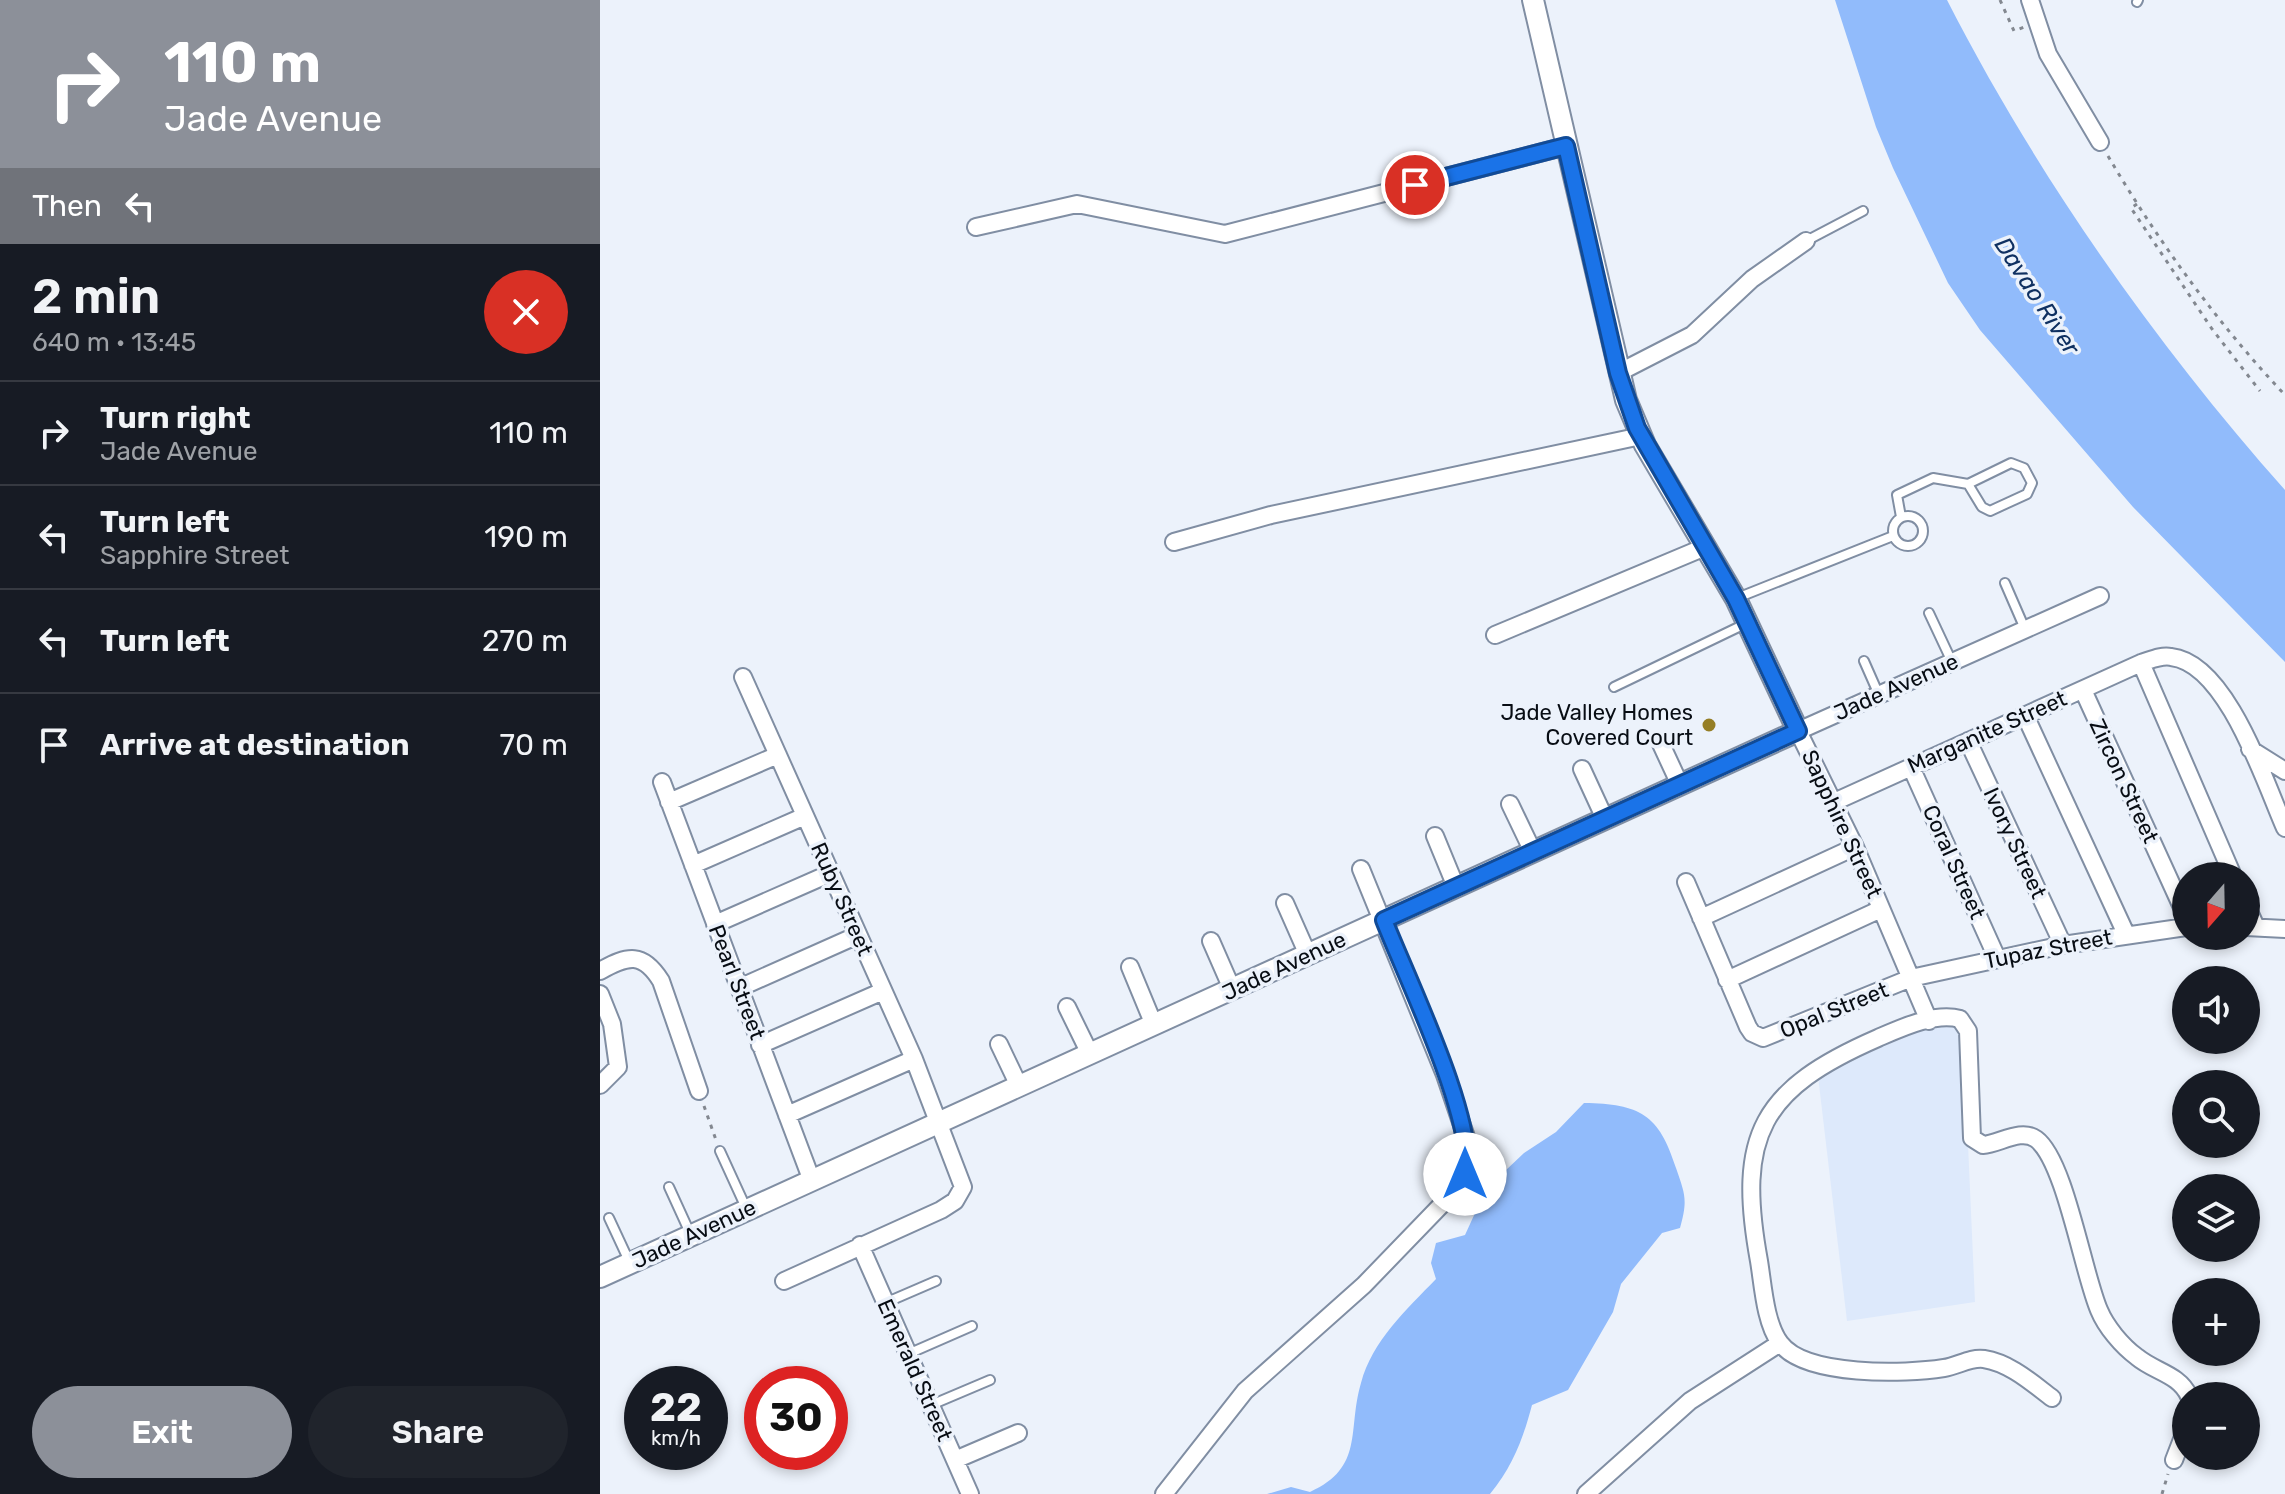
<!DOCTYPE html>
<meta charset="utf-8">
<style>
:root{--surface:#171b24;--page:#20242c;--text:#f1f3f6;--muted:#9ea1a6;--line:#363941;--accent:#8c9099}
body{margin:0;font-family:Rubik,sans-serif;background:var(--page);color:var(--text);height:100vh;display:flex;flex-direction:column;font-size:30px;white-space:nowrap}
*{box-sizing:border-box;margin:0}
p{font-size:26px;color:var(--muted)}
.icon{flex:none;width:44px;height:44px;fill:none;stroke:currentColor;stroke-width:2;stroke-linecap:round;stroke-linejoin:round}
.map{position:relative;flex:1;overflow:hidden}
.details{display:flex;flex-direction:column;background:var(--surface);width:600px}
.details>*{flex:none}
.top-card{background:#8c9099;color:#fff;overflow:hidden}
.needle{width:52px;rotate:200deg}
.buttons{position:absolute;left:1572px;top:862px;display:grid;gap:16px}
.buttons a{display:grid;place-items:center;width:88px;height:88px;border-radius:50%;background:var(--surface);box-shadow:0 4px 12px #0003;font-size:40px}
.speed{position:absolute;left:24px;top:1366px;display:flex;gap:16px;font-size:40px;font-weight:700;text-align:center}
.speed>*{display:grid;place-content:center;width:104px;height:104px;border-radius:50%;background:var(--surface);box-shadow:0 4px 12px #0003;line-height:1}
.speed small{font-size:20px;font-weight:400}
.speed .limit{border:12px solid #d22;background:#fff;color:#111}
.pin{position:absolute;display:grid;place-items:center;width:68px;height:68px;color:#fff;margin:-34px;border:4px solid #fff;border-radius:50%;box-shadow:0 2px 8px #0007}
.me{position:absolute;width:88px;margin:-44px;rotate:0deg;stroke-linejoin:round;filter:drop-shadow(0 0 6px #0008)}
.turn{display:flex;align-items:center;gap:28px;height:168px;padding:0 32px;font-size:36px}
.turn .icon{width:104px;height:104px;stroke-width:2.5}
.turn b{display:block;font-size:56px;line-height:68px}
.then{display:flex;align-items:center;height:76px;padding:0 32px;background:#0003;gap:16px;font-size:30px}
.round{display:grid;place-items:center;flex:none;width:84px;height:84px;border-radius:42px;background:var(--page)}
.overview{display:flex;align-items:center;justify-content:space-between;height:136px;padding:0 32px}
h1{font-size:48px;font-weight:600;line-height:60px}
.cta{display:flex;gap:16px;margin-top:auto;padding:16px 32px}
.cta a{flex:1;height:92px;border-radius:48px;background:var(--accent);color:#fff;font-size:32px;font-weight:600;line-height:92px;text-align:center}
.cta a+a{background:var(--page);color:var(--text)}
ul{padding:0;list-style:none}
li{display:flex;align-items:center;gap:24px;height:104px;padding:0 32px;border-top:2px solid var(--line)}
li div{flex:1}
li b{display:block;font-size:30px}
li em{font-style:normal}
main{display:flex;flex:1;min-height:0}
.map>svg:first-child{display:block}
.built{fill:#dde9fb}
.water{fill:#91bbfb}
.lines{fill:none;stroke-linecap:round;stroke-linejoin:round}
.service-casing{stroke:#808ea3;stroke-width:12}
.minor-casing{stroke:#808ea3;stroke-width:20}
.tertiary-casing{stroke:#808ea3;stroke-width:24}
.path{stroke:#838890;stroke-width:3;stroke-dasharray:4 6;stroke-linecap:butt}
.service{stroke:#fff;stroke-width:8}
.minor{stroke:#fff;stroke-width:16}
.tertiary{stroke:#fff;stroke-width:20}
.route-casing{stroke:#114b97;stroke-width:20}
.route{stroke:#1a73e8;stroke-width:14}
.poi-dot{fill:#957e25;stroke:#ecf2fb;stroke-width:3}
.labels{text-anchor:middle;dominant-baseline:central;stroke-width:7;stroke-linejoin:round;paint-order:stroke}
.street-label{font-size:22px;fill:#080d14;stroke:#ecf2fb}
.poi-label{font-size:22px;fill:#080d14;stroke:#ecf2fb;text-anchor:end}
.water-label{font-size:24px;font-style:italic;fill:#0f3061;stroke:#ecf2fb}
</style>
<main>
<section class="details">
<div class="top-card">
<div class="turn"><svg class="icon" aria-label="right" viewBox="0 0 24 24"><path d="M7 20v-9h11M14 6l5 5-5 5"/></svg><div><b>110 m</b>Jade Avenue</div></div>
<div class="then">Then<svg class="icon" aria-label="left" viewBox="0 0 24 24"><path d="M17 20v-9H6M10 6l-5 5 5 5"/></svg></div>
</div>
<div class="overview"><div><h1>2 min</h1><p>640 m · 13:45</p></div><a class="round" style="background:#d93025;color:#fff"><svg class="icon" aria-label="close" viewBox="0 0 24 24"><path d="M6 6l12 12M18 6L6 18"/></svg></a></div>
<ul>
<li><svg class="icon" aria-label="right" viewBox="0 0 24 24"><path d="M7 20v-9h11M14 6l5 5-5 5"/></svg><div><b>Turn right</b><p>Jade Avenue</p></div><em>110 m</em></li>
<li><svg class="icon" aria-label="left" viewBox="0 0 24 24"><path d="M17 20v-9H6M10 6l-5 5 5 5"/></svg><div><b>Turn left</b><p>Sapphire Street</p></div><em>190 m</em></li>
<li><svg class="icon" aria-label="left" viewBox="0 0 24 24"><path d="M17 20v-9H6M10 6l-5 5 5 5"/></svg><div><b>Turn left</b></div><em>270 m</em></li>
<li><svg class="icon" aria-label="arrive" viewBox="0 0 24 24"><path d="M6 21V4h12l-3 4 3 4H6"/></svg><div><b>Arrive at destination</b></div><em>70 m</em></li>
</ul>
<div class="cta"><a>Exit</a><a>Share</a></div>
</section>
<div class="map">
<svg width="1685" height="1494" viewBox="0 0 1685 1494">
<rect width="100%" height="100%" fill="#ecf2fb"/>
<!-- built -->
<path class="built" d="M1345,1023H1354L1363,1031L1375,1302L1247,1321L1218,1076L1300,1035Z"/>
<!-- water -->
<path class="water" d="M1235,0H1347C1436,174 1555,344 1685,490V662L1533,507L1380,330L1348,283L1293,168L1276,127Z
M984,1103C1040,1104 1059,1114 1076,1168C1085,1194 1088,1200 1080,1228L1062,1233L1021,1284L1013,1312L968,1390L932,1405C923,1439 913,1466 890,1494H667L691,1487L710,1492C765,1467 747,1430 761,1383C772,1341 807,1309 836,1279L831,1263L836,1243L865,1235L886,1189L924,1153L956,1132Z"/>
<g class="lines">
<!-- service casing -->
<g class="service-casing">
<path id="service" d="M1537,2L1538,0
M1206,241L1263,211
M1293 531a15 15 0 1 1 30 0a15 15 0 1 1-30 0Z
M1301,517L1297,495L1333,478L1368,484L1382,507L1390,511L1427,494L1432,483L1424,468L1411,463L1368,484
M1405,583L1425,629
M1137,598L1293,536
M1329,613L1352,662
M1264,661L1279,695
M1014,687L1147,623
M120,1151L147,1210
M69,1187L90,1233
M9,1218L29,1261
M285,1303L336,1281
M308,1354L372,1326
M331,1405L390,1380"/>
</g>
<!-- minor casing -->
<g class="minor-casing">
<path id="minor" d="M1430,0L1448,54L1500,142
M376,227L477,204L625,234L966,146
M1018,373L1092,335L1152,279L1206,241
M574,542L671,515L1041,436
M895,635L1105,547
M1541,663L1633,876
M143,677L314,1059L363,1187L355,1201L341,1210L184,1281
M1483,690L1586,916
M1425,715L1526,934
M1368,741L1463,945
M1061,744L1080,785
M1650,749L1685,771
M1311,767L1397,958
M982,769L1005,819
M62,782L212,1181
M69,802L178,755
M1234,802L1541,663C1551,660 1561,655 1571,657C1627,663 1665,783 1685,828
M910,804L933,852
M835,836L856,887
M93,865L205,816
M1086,882L1148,1027L1152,1033L1163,1038L1311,978L1463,945L1586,927
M685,903L708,955
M1646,905L1656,927
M1101,918L1255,847
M115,924L231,873
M1646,927L1685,929
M611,941L632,989
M530,967L554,1025
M0,971C28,955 43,952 61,981L99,1091
M1127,980L1281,909
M139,988L258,935
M0,994L12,1024L18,1067L0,1085
M467,1007L490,1054
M1329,1021L1255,847L1198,731L1500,596
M399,1044L419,1086
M160,1045L283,991
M187,1115L314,1059
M260,1245L370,1494
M1452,1398C1432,1383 1410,1363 1384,1359C1370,1357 1358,1366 1344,1368C1306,1374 1205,1377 1180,1343C1165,1323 1163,1285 1159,1261C1136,1135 1161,1089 1278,1038C1301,1028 1335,1012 1360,1019L1368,1031L1372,1138L1383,1145C1399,1144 1421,1128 1436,1139C1465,1160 1483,1273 1499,1310C1506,1327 1522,1346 1537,1357C1555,1372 1579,1374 1589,1396
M355,1460L418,1433
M1574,1460L1586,1429
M564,1494L645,1391L764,1285L849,1197L865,1174L867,1140L845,1075L761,869
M986,1494L1090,1401L1180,1343"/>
</g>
<!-- tertiary casing -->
<g class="tertiary-casing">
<path id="tertiary" d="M0,1277L1198,731L1136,599L1045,445L1026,400L933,0"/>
</g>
<!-- path -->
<path class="path" d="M1400,0L1414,31L1424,27
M1508,156C1558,241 1617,323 1685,395
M1537,204L1531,208L1612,329L1660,391
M104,1106L116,1140
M1562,1494L1568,1474"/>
<!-- service -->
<use href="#service" class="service"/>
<!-- minor -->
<use href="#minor" class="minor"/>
<!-- tertiary -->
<use href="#tertiary" class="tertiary"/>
</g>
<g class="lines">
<!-- route casing -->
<g class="route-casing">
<path id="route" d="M815,185L966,146L1018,373L1037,428L1136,599L1198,731L784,920C804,972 879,1126 865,1174"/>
</g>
<!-- route -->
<use href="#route" class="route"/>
</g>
<!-- markers -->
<circle class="poi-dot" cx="1109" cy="725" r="8"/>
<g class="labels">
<!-- street labels -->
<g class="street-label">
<text transform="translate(1296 687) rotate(-24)">Jade Avenue</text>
<text transform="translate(1387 732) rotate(-24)">Marganite Street</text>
<text transform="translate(1524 781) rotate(65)">Zircon Street</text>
<text transform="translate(1242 824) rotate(65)">Sapphire Street</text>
<text transform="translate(1415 843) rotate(65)">Ivory Street</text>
<text transform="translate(1354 862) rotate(66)">Coral Street</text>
<text transform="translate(242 899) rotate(66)">Ruby Street</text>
<text transform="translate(1448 949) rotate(-11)">Tupaz Street</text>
<text transform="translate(684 966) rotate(-25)">Jade Avenue</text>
<text transform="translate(137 982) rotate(69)">Pearl Street</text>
<text transform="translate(1234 1010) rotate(-22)">Opal Street</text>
<text transform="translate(94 1234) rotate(-25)">Jade Avenue</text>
<text transform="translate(315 1370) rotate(66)">Emerald Street</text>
</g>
<!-- poi labels -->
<g class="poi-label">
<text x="1093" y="712">Jade Valley Homes<tspan x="1093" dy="25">Covered Court</tspan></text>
</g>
<!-- water labels -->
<g class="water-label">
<text transform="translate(1437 296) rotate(57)">Davao River</text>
</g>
</g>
</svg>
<div class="buttons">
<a><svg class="needle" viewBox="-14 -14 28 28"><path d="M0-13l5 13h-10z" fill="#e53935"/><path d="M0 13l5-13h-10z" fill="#9ea1a6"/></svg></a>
<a><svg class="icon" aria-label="sound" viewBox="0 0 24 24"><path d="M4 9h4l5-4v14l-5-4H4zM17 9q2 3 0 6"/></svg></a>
<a><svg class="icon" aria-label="search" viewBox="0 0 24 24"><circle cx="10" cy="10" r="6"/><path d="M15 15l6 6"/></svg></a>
<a><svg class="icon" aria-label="layers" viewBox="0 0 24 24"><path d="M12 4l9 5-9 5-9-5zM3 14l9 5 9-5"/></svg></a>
<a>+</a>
<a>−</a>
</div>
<div class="speed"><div>22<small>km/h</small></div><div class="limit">30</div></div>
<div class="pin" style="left:815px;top:185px;background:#d93025"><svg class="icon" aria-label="arrive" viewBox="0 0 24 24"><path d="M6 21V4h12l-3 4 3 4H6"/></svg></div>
<svg class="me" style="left:865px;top:1174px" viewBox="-20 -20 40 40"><circle r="19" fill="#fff"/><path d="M0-13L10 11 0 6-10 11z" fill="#1a73e8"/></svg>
</div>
</main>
